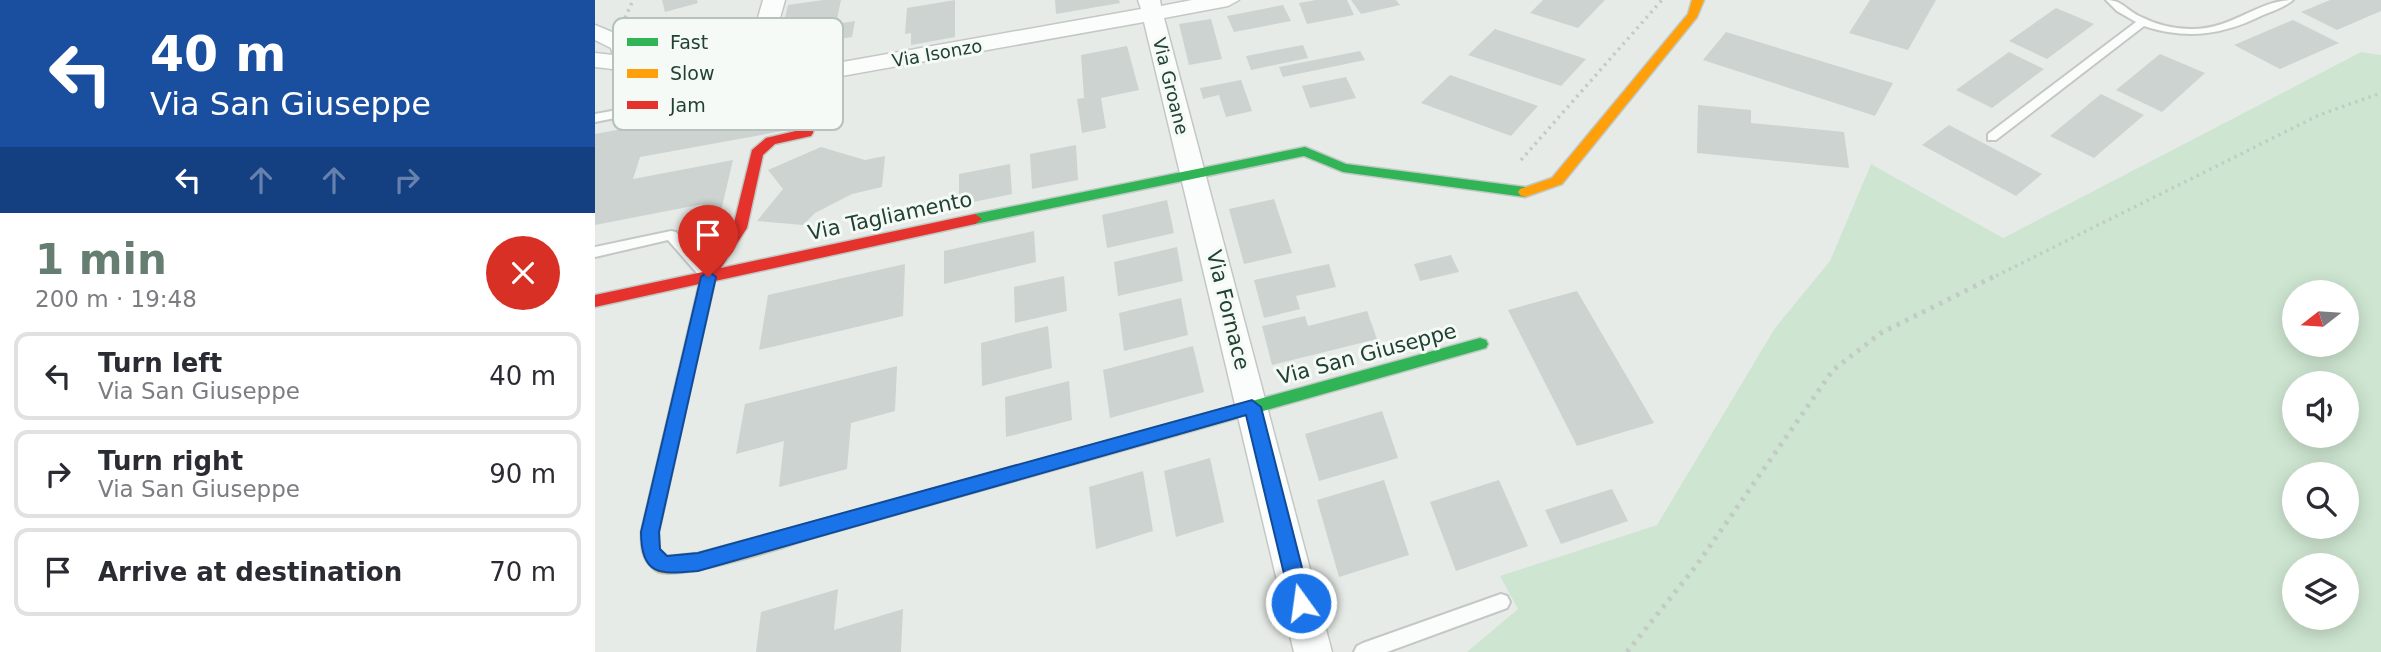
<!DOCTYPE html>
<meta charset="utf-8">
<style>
:root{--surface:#fff;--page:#f7f7f7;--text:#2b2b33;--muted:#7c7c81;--line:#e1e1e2;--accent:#667d72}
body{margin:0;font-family:"DejaVu Sans",sans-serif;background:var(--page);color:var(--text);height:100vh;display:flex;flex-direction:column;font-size:26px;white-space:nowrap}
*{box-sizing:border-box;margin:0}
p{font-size:23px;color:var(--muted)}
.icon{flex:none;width:38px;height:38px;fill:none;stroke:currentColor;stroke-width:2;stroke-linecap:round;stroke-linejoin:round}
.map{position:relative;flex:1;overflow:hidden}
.details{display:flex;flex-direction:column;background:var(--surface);width:595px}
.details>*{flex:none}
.top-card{background:#1a4fa0;color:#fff;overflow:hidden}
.needle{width:46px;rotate:253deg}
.controls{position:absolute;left:1687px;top:280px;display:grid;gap:14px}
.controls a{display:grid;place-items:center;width:77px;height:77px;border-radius:50%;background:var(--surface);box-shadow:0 4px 18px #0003;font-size:35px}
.pin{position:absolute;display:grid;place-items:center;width:60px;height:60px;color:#fff;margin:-72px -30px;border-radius:50% 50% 50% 0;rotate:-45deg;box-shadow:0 0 7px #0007}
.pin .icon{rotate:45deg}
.me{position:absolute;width:77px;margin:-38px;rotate:346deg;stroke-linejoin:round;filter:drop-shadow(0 0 5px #0008)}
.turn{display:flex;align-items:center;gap:24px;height:147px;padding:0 35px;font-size:32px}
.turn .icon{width:91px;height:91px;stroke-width:2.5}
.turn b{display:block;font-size:49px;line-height:60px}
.lanes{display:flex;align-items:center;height:66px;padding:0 35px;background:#0003;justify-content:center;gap:35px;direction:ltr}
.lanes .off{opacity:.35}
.round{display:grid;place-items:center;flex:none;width:74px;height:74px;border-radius:37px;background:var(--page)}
.summary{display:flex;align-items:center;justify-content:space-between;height:119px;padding:0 35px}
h1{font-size:42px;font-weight:600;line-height:52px;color:var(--accent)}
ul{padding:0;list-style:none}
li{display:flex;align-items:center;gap:21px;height:88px;margin:0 14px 10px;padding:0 21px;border:4px solid var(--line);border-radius:14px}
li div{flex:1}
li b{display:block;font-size:26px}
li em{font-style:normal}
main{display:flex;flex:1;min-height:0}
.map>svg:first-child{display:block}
.green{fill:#cee6d1;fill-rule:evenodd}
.building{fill:#ccd3d0}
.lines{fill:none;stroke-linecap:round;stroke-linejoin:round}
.lane-casing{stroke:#c3c8c5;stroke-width:4}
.street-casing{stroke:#c3c8c5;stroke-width:3}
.fast-casing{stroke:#c1c9c5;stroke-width:3}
.slow-casing{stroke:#c1c9c5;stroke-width:3}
.jam-casing{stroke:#c1c9c5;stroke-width:3}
.path-far1{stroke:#c2cbc6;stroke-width:3.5;stroke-dasharray:2.5 4.5;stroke-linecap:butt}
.path{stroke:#c2cbc6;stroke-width:5;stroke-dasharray:3.5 6;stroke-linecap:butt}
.lane{fill:#fbfcfc;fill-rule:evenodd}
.street{fill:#fbfcfc;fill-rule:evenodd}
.fast{fill:#30b455;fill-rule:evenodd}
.slow{fill:#ff9f0a;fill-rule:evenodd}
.jam{fill:#e5322d;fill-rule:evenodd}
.route{fill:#1a73e8;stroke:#114b97;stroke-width:2}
.labels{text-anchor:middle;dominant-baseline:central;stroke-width:6;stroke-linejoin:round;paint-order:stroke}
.far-street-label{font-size:18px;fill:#214233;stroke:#f5faf6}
.street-label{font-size:21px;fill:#214233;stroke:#f5faf6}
.key{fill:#f5faf6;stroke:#b5c3bc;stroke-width:2}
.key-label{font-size:19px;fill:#214233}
</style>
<main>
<section class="details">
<div class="top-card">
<div class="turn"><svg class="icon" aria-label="left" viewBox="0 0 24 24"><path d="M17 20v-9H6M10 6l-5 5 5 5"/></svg><div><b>40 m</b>Via San Giuseppe</div></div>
<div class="lanes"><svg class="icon" aria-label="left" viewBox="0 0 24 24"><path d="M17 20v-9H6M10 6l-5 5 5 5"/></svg><svg class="icon off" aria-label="ahead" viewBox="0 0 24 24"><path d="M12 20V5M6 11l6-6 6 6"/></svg><svg class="icon off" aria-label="ahead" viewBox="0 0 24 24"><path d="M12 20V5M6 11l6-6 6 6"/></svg><svg class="icon off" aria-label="right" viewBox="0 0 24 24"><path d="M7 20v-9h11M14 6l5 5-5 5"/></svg></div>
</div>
<div class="summary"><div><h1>1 min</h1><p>200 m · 19:48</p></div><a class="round" style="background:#d93025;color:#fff"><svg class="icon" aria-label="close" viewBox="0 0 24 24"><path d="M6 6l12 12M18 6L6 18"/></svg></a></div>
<ul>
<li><svg class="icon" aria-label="left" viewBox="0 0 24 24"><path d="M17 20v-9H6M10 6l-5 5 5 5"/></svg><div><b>Turn left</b><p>Via San Giuseppe</p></div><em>40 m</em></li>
<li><svg class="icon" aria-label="right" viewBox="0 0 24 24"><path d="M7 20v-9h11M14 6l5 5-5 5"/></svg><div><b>Turn right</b><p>Via San Giuseppe</p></div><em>90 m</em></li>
<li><svg class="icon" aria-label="arrive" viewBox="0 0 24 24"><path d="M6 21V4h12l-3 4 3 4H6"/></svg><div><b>Arrive at destination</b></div><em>70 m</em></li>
</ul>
</section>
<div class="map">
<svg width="1786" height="652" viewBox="0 0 1786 652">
<rect width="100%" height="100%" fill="#e6ebe8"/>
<!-- green -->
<path class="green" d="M1766,52L1786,55V652H872L923,609L905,576L1062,525L1180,328L1235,261L1276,164L1408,238ZM1752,292V345H1699V292ZM1752,383V436H1699V383ZM1699,474H1752V527H1699ZM1699,565H1752V618H1699Z"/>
<!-- building -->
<path class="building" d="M67,0H102L103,3L70,12Z
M228,0H246L241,24L260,21L257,37L236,40L235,46L181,55L193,5Z
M360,0V37L316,45V33L310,34L312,8Z
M460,0H524L525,3L461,14Z
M721,0H752L759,15L712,24L704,3Z
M756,0H801L805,5L766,14Z
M948,0H1010L983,28L935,13Z
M1275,0H1341L1313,50L1254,33Z
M1735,0H1786V11L1742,30L1706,12Z
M688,5L696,21L639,32L632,16Z
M1461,8L1499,24L1452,59L1414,41Z
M616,19L627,59L594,65L584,24Z
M1698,20L1744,43L1685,69L1639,45Z
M900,29L991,59L966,86L873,55Z
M1131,32L1298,83L1280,116L1108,60Z
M708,45L713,58L656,70L651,56Z
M532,46L544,90L506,98L511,128L487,133L482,99L489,98L486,55Z
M765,51L770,60L688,77L684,67Z
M1414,52L1449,69L1397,108L1361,90Z
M1565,54L1610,73L1567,112L1521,90Z
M855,75L943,106L916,136L826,103Z
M751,77L761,98L715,108L707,86Z
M646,80L657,111L631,117L624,95L608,99L605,88Z
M1506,94L1549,115L1499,158L1455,136Z
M198,98L193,130L45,157L38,179L138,160L122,228L100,232L108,204L0,225V134Z
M1103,105L1156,110V123L1249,132L1254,168L1102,153Z
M1354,125L1447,174L1421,196L1327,145Z
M481,145L483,180L437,189L435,154Z
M226,147L270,160L290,156L287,187L257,194L220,213L208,225L162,221L188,189L173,170Z
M415,164L417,194L364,205V174Z
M679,199L697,253L649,264L634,209Z
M572,200L579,233L512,248L507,215Z
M439,231L441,262L349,284V251Z
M582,247L588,281L523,296L519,262Z
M856,255L864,272L825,281L819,264Z
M310,264L308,316L164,350L173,295Z
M734,264L741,287L701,296L705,309L669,318L659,280Z
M469,276L472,311L420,323L419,287Z
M982,291L1059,423L982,446L913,310Z
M586,298L593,335L529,351L524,313Z
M772,311L782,339L677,365L667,326L710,316L713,326Z
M453,326L457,368L387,386L386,343Z
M598,346L609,392L515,418L508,370Z
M302,366L300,411L256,423L252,469L184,487L189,441L141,454L150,404Z
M474,381L477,420L411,437L410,397Z
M787,411L803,458L724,481L710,434Z
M615,458L629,522L581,537L569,471Z
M548,471L558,531L501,549L494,487Z
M789,480L814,555L744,577L722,500Z
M904,480L933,546L861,571L835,502Z
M1017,489L1033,521L966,544L950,510Z
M243,589L239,630L308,609L306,652H161L166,612Z"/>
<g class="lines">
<!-- lane casing -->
<g class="lane-casing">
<path id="lane" d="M1511,0C1527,0 1530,9 1544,16C1560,24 1577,29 1596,29C1636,30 1663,0 1698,0C1690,7 1678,11 1668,15C1628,35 1592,40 1549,26L1401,140H1393V134L1541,22L1522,11Z
M112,82L116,83V87L85,105L0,122V114L78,100Z
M76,231L81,232L118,274L120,277L118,280H108L73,240L0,257V247Z
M906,594L912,596L915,602L912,608L792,652H759L762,646L768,643Z"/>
</g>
<!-- street casing -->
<g class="street-casing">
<path id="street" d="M168,0H190L169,76L546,9L543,0H565L566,6L597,0H644L633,6L569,18L737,652H699L549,22L146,94C96,91 50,71 0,67V53L18,55L16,48L0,40V25L34,39L41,57L114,78L140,80L148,71Z"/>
</g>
<!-- fast casing -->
<g class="fast-casing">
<path id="fast" d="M710,147L751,164L930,187L937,192L930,197L748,172L709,156L380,224L373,219L380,214Z
M885,338L891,340L893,344L891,348L204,542L197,540L195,534L197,528L204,526Z"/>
</g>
<!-- slow casing -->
<g class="slow-casing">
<path id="slow" d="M1097,0H1109L1102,17L967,184L930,197L925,195L923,192L925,189L957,178L1093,14Z
M30,54L41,60V66H33L26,61V55Z
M90,371L96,373L98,378L64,532V549L72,556L103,553L204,526L211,528L213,534L211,540C188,548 78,583 61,571C46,560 46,548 46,532L82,378L84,373Z"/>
</g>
<!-- jam casing -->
<g class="jam-casing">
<path id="jam" d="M222,71L228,75L218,133L216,136L180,144L168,155L152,228L126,268L380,214L387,219L380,224L120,281L98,378L96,383H84L82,378L104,284L0,307V295L108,272L138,227L157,150L171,138L205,130L216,75Z"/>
</g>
<!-- path-far1 -->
<path class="path-far1" d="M30,18L38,0
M926,160L1067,0
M1395,279L1724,115L1786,93"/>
<!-- path -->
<path class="path" d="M1032,652L1101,566L1238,370L1286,333L1398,277"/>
<!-- lane -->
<use href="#lane" class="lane"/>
<!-- street -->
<use href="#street" class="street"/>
<!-- fast -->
<use href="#fast" class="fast"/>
<!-- slow -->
<use href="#slow" class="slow"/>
<!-- jam -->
<use href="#jam" class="jam"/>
</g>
<!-- route -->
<path class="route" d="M113,271L121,277L64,532L65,549L72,556L103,553L657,400L666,407L716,603L713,609L706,612L699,609L696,603L651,415L103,571C66,574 46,577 46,532L106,277Z"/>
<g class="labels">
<!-- far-street labels -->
<g class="far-street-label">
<text transform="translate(342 53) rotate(-10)">Via Isonzo</text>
<text transform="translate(576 86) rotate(76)">Via Groane</text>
</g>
<!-- street labels -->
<g class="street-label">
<text transform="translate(295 216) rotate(-12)">Via Tagliamento</text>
<text transform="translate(633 310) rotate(76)">Via Fornace</text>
<text transform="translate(772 354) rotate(-15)">Via San Giuseppe</text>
</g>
</g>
<!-- legend -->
<rect x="18" y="18" width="230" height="112" rx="10" class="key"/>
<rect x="32" y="38" width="31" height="8" fill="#30b455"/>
<rect x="32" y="69" width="31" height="9" fill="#ff9f0a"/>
<rect x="32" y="101" width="31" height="8" fill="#e5322d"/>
<g class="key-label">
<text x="75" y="49">Fast</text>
<text x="75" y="80">Slow</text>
<text x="75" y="112">Jam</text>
</g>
</svg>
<div class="controls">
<a><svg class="needle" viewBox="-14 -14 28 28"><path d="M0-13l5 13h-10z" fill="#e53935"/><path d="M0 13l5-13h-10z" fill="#7c7c81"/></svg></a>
<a><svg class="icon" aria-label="sound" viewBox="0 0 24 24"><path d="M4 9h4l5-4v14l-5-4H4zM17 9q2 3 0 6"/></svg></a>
<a><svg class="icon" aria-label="search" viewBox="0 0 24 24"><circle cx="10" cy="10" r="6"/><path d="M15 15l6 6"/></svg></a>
<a><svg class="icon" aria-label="layers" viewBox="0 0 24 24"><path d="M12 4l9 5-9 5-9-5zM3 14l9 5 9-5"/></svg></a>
</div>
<div class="pin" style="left:113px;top:277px;background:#d93025"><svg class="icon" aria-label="arrive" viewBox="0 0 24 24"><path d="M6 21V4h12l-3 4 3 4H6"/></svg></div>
<svg class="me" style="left:706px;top:603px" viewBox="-20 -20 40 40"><circle r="17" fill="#1a73e8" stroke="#fff" stroke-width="3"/><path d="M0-11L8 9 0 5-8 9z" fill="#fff"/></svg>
</div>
</main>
